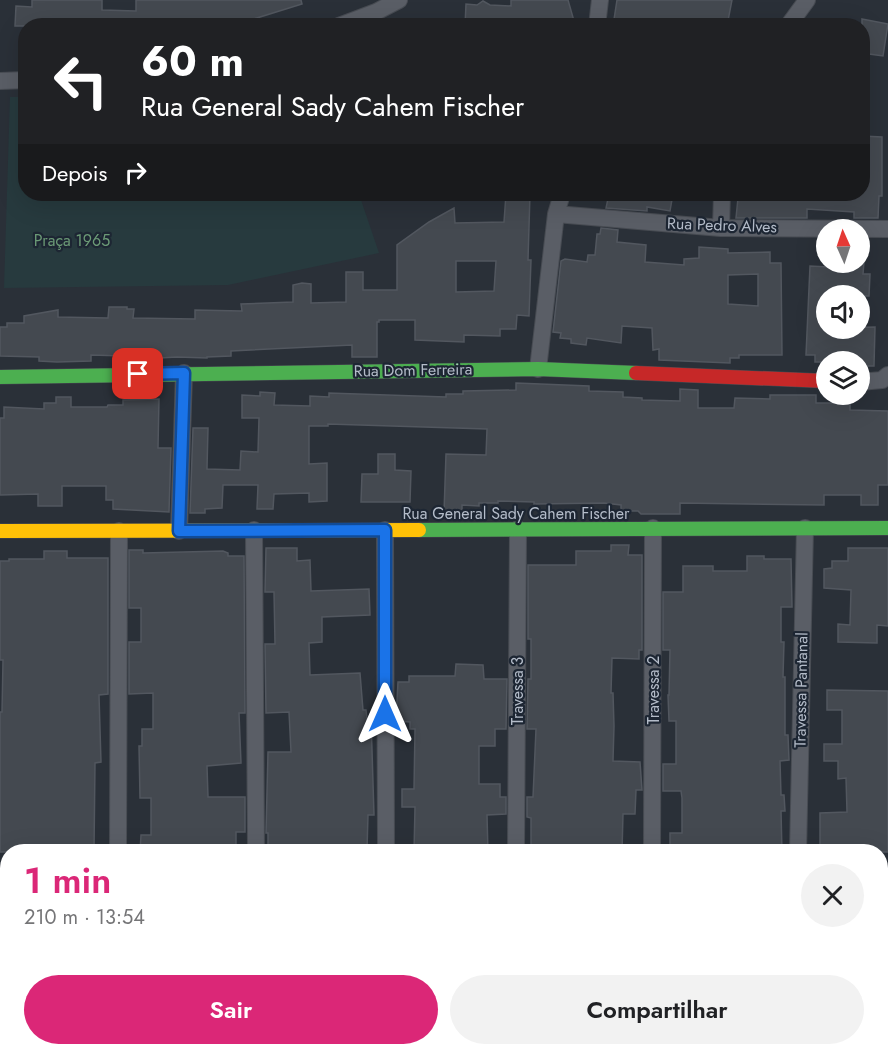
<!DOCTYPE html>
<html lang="pt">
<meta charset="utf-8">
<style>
:root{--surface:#fff;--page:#f2f2f2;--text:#202124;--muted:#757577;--accent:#db2777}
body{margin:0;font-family:Jost,sans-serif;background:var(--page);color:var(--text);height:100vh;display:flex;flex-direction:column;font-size:22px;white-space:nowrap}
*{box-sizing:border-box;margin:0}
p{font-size:20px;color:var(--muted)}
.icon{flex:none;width:33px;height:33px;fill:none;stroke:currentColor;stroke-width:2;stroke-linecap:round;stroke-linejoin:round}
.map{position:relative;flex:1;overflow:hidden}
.sheet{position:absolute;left:0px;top:844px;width:888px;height:212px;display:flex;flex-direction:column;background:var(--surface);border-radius:24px 24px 0 0;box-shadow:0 6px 24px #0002}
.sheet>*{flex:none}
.top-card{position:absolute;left:18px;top:18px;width:852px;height:183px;border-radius:24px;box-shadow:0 6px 24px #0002;background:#202124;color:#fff;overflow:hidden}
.needle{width:39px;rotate:357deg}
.fabs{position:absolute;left:816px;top:219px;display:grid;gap:12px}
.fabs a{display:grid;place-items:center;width:54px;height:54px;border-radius:50%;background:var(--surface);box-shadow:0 6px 24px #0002;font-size:30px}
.pin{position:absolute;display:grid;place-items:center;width:51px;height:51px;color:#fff;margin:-26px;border-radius:12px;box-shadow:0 3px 9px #0006}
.me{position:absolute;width:66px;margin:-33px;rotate:0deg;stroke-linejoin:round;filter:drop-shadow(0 0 4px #0008)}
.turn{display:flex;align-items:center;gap:21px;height:126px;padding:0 24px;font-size:27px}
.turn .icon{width:78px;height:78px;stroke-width:2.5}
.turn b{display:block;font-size:42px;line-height:51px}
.then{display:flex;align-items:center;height:57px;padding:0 24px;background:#0003;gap:12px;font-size:22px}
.round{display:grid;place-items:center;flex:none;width:63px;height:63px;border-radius:32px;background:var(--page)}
.headline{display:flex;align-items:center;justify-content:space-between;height:102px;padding:0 24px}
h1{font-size:36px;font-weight:600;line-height:45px;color:var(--accent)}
.button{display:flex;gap:12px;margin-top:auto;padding:12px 24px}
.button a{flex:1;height:69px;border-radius:36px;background:var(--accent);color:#fff;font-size:24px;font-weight:600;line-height:69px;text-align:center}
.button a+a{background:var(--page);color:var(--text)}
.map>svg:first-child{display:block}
.green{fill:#273a3e}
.building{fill:#444950;stroke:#52575f;stroke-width:1.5;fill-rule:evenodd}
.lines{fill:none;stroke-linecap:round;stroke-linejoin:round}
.street-casing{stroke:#484c53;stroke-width:18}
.fast-casing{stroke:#484c53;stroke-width:15}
.slow-casing{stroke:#484c53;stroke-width:15}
.jam-casing{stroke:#484c53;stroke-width:15}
.street{stroke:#5a5e66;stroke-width:16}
.fast{stroke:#4caf50;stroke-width:14}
.slow{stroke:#ffc107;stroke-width:14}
.jam{stroke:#c62828;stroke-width:14}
.route-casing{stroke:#114b97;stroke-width:15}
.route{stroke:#1a73e8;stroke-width:10}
.labels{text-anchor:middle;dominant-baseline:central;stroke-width:4.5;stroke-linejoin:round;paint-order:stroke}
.street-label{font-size:16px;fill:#b4bcc9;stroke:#1d2633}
.park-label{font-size:16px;fill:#6b9a76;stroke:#1d2633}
</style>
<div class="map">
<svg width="888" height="1055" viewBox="0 0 888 1055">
<rect width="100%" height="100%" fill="#2a3038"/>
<!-- green -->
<path class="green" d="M10,97H25L26,194H359L379,253L228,285L4,288Z"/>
<!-- building -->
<path class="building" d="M32,0H102V10L136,11V0H301L302,4L231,26H15L16,6L32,7Z
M511,0H568L574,21L567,23V26H465L466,4L477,5L483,1L490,5L511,6Z
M617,0H732L727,26H613Z
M862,19L888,24L883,56L862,53Z
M862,136L882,137V196H879L878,218H854V212L807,209V218H736L738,198L792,200V194H862Z
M506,194H530L528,260H531L529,316L517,315L516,329H500V336L464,335V342L415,340V320H379V322H377V357H352V345L231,351V356L207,357V358L177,357L125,360V356L91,355V361L57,362L39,361V357L0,356V327H7V323H24V316L58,310V317L108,318L109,307H127V309H134L133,318L195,319V310L242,311L241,304L293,302V285L302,283L311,284V303L346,302V272H363V290H397V245L429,222L454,208L455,223L504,222ZM456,261H496L494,291L456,292Z
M609,194H673L670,211L647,207V211L606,208Z
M601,228L618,230L617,242L646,245L645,262L684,265V259L699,258V247L728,249V253L770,252V263H781L782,355H739V358H730V363L659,360V349L653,350L652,328L622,326L621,343L587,338L586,345L571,343V339L560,338L561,333L553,332L561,261L565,259L587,262L588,255H595L597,234H600ZM758,274V306L728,304V275Z
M829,262H864L863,274H870L869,296H826V328L875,327L874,366H860V362H815V355H806L810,266L829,267Z
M516,383L589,386V391L623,392V397L642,398V400L680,401V389L698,390V408H734L735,398L770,399V395H816V403H850V410L888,411V485H878V505H861V495H824V505L680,503V514H641L638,511H621V505L604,503L534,504V502L498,501V503H479V506L462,505V513H444L446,454L486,455L487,429L328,424V426H309V464L327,463V501L309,502V493L274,494L273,509H257L258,485H223L222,508L205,509V513H190L193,428H208L207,469L240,470L241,451L258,452L259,418H242V395L260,396V392L275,393L274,405L310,406V396L329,397V393L446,397V394H463V391L516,390Z
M56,397H71V407H107L108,405H123V400L159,399L158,448H171L169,512L113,509V500H106V486H62V506H38V494L0,495V418H4V407L44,409V403H56Z
M378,454H395V470L411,471L410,502H361L362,474H378Z
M611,545H629L628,555H642V650H639V659L612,658L611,693H613L614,726L613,761L640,762L642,790H636L635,814H623L622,852H531V818L527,817V797H533L536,729H527L528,679H531V639H528V565H576V551H611Z
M266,548H297V561L310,560L311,591L369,589L370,615L322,617V642L309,643L310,675L360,673L363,710H366L367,719L371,718L374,815H368L367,850L307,849V852H268V833H266L268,752H291L289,712L266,713L265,644H275L274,592H265Z
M848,548H888V626L877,625V643L838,642V624L850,625L851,590L824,588V569L832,568V561H848Z
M129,550H143V553L223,551L228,553V556H244L245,713H239L241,763L207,766L208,797H245V832H236V852H140L141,835H151V798H140L139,746H142V729H153V693L129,694V642H141V608H129Z
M44,551H67V558H108V694L99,695L101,762L95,763L94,852H0V712H2L3,660H0V561H9V559H44Z
M747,556H764V559H791L792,607H781V642H784L783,677H785V735H788L789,760L780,761L781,795H784L785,811H781L782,852L670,850V833H682V798L681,791H663V764H676V721H669L668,695H669L670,650H663V592H683V566H713V571H747Z
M456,664L483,665L484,679H507L506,729H495V746H479V784H500V797H506V814L487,815L488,852H414L415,807H402V789H414L415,729H410V722L396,721L398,682H409V676H455Z
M827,690L888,691V852H820V813L847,812L846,778L838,779V761H824V744H842V710H827Z"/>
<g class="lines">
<!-- street casing -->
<g class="street-casing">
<path id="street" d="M339,26L376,12L399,0
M597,26L600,0
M788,26L807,0
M0,81L26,80
M556,214L721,228L888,229
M721,228L722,194
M538,369L556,214L562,194
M860,382L882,380L888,375
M254,530L256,852
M385,530L386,852
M179,531L184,373
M118,852L119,531
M516,852L518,529
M652,852L653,528
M798,852L805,528
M0,974H8
M578,1048L579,1055"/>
</g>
<!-- fast casing -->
<g class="fast-casing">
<path id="fast" d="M0,377L538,369L636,373
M419,530L888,528"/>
</g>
<!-- slow casing -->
<g class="slow-casing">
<path id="slow" d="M0,531L419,530"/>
</g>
<!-- jam casing -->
<g class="jam-casing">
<path id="jam" d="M636,373L826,381"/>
</g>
<!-- street -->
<use href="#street" class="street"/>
<!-- fast -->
<use href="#fast" class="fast"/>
<!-- slow -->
<use href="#slow" class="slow"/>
<!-- jam -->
<use href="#jam" class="jam"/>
</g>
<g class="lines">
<!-- route casing -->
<g class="route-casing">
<path id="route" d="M138,374L184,373L179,531L385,530V714"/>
</g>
<!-- route -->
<use href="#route" class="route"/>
</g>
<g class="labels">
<!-- street labels -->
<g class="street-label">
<text transform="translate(722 225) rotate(2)">Rua Pedro Alves</text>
<text transform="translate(413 370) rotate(-1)">Rua Dom Ferreira</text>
<text x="516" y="513">Rua General Sady Cahem Fischer</text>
<text transform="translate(653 690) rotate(-90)">Travessa 2</text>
<text transform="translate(801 690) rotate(-89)">Travessa Pantanal</text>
<text transform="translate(517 691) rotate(-90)">Travessa 3</text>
</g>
<!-- park labels -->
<g class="park-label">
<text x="72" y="240">Praça 1965</text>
</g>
</g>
</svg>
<div class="fabs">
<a><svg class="needle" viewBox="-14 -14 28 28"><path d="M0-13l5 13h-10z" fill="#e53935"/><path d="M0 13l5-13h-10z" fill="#757577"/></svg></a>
<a><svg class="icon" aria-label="sound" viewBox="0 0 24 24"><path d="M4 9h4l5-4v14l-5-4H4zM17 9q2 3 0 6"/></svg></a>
<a><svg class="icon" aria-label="layers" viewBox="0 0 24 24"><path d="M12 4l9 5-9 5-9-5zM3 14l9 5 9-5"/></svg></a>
</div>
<div class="pin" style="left:138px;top:374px;background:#d93025"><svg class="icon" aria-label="arrive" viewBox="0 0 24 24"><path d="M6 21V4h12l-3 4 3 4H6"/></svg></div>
<svg class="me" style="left:385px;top:714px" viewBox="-20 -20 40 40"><path d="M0-17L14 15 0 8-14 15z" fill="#1a73e8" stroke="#fff" stroke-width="4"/></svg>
<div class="top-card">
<div class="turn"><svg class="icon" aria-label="left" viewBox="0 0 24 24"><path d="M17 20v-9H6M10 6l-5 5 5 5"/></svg><div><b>60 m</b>Rua General Sady Cahem Fischer</div></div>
<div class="then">Depois<svg class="icon" aria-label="right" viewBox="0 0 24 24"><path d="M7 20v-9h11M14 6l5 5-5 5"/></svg></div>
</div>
<section class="sheet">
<div class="headline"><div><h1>1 min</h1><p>210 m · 13:54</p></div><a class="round"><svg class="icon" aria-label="close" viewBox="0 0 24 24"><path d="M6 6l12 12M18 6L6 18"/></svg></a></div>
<div class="button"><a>Sair</a><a>Compartilhar</a></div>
</section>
</div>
